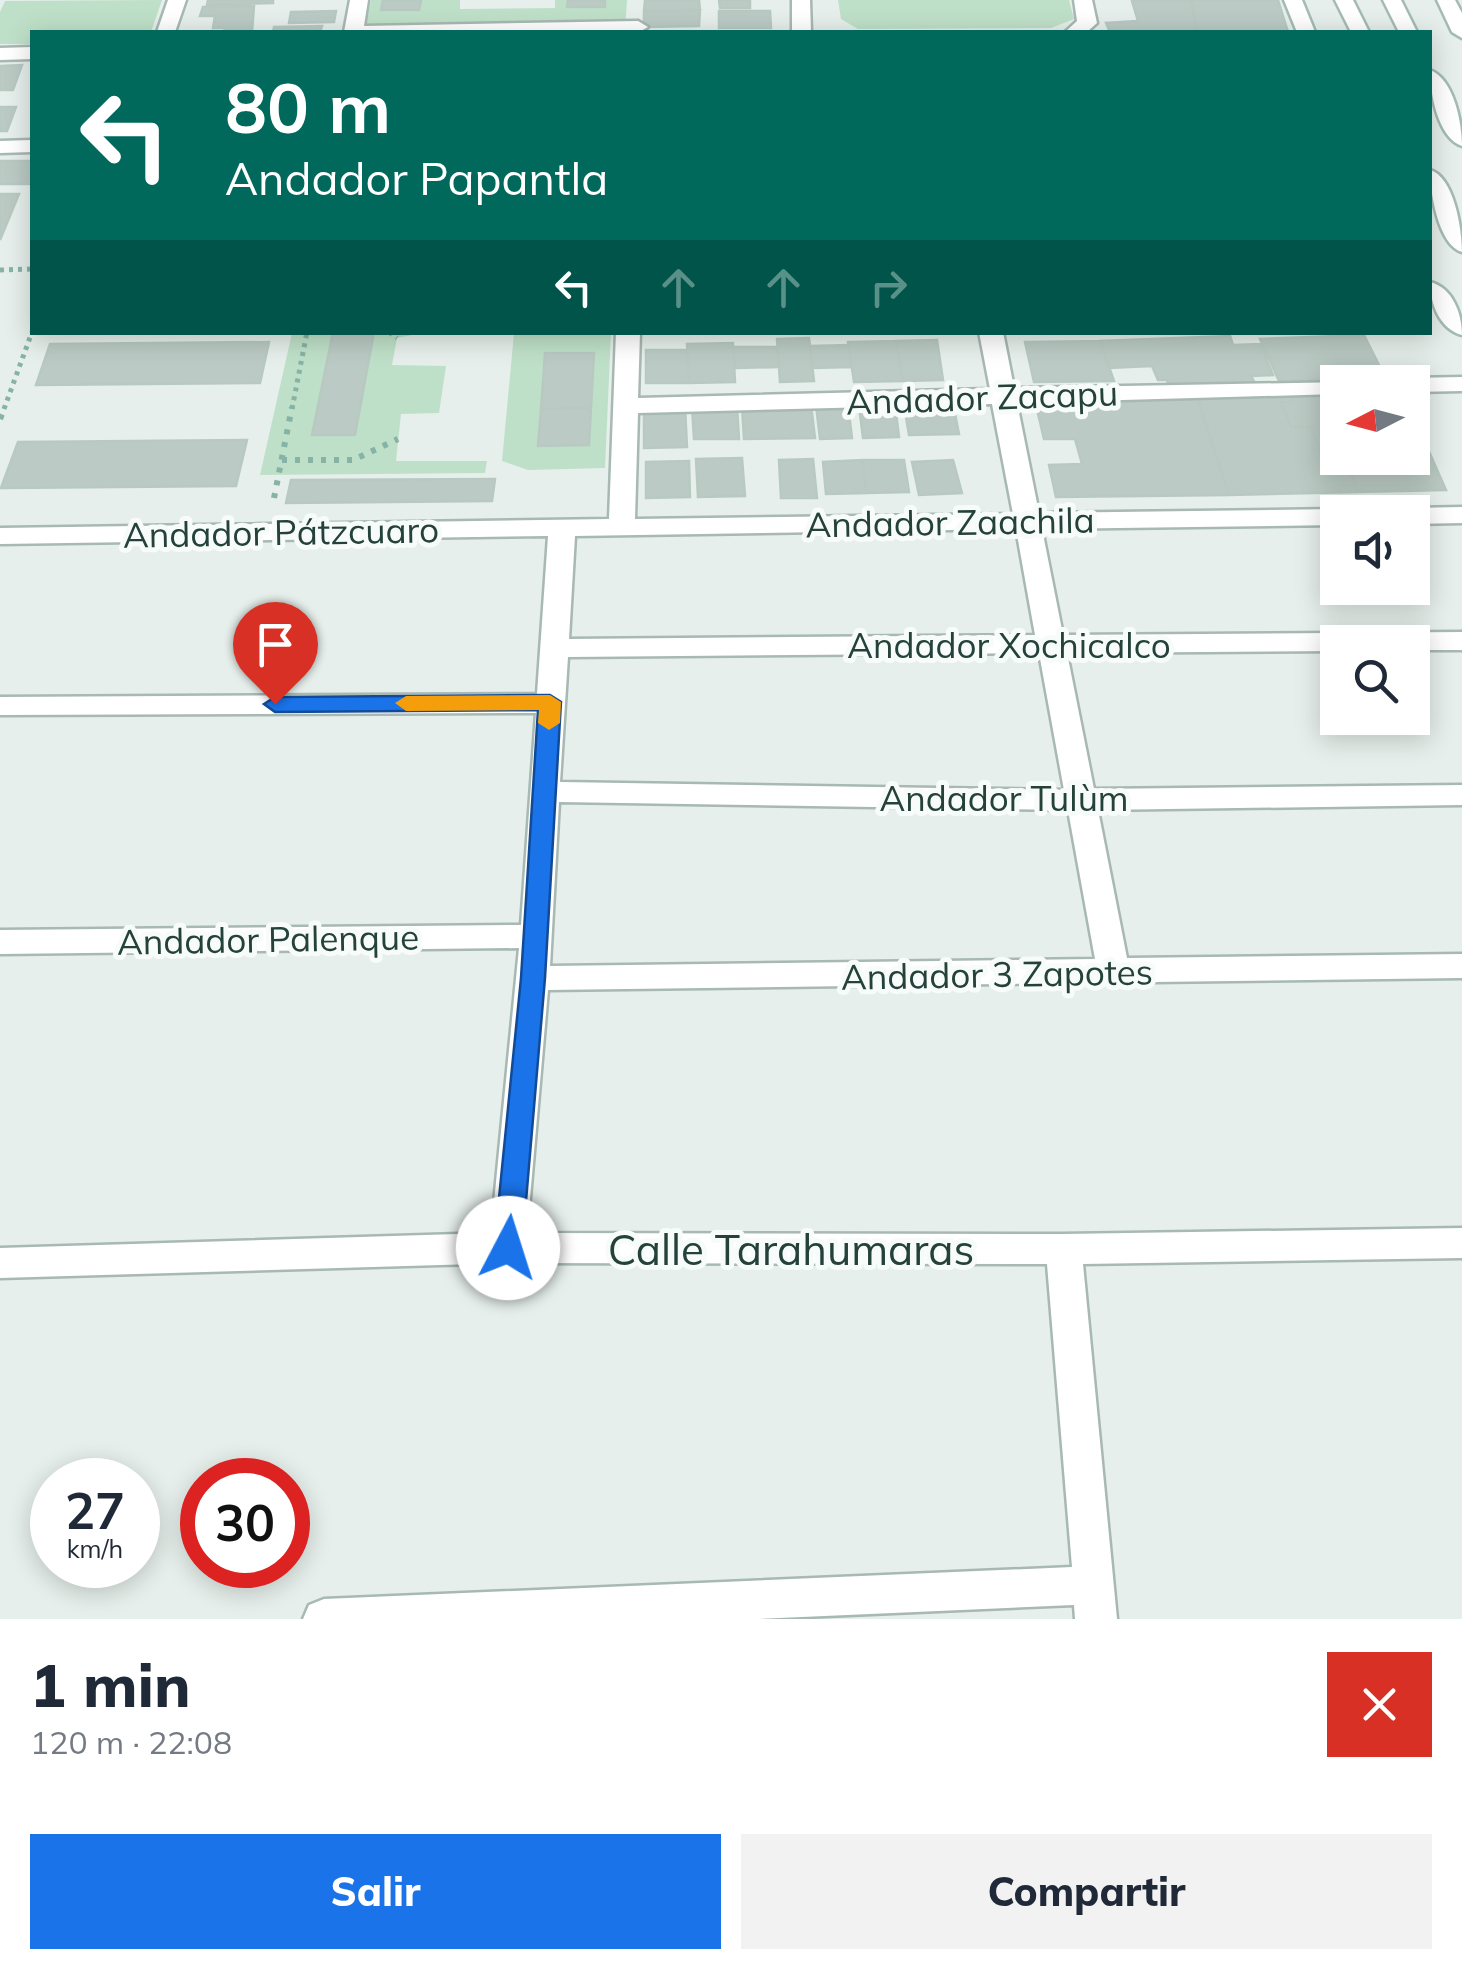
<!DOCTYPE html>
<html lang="es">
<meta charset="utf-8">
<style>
:root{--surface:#fff;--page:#f2f2f3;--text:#1f2937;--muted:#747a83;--accent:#1a73e8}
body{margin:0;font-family:Mulish,sans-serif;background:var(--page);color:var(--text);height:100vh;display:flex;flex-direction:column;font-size:38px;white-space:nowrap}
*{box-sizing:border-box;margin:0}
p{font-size:32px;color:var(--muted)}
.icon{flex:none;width:55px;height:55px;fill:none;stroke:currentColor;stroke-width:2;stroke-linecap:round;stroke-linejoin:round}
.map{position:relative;height:1619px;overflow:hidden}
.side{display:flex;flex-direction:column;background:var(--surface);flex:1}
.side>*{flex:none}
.banner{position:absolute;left:30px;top:30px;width:1402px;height:305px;border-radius:0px;box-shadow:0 5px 25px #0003;background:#00695c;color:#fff;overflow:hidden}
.needle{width:65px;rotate:264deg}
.tools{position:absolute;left:1320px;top:365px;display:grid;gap:20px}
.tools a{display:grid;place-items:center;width:110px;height:110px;border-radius:0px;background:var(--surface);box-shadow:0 5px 25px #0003;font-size:50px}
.speed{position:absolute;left:30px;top:1458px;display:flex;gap:20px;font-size:50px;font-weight:700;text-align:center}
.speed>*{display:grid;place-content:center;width:130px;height:130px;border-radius:50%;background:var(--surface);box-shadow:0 5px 25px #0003;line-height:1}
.speed small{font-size:25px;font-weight:400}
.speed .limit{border:15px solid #d22;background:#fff;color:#111}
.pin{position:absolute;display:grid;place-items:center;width:85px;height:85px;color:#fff;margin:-102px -42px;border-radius:50% 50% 50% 0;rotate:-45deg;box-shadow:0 0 10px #0007}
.pin .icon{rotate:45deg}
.me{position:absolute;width:110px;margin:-55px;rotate:5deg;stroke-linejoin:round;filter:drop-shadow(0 0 8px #0008)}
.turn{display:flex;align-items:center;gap:35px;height:210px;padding:0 30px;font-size:45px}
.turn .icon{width:130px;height:130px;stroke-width:2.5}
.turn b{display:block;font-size:70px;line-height:85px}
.lanes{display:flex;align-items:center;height:95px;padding:0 30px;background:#0003;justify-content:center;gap:50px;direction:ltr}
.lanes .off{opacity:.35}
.round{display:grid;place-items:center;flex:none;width:105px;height:105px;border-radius:0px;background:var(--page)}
.summary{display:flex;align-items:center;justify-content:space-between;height:170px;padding:0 30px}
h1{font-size:60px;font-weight:800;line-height:75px}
.primary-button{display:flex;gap:20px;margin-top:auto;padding:20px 30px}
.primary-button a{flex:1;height:115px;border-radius:0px;background:var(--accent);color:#fff;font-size:40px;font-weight:800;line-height:115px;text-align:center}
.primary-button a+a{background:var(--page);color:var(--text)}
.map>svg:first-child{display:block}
.green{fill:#bfe0c8}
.building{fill:#bbcac4;stroke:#b8c9c2;stroke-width:2.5}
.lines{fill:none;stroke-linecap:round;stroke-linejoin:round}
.street-casing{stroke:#a8b8b2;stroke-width:5}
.secondary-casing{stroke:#a4bbb3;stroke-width:5}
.path-far1{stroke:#86b3a5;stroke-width:5;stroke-dasharray:4 5;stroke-linecap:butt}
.path{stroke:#86b3a5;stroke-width:6;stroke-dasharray:5 8;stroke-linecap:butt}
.street{fill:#fff;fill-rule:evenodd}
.secondary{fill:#fff;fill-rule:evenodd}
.route{fill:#1a73e8;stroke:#114b97;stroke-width:2.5}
.slow{fill:#f59e0b}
.labels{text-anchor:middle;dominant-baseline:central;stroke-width:10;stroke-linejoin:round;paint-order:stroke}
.street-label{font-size:35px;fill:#24423a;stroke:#f7fbf9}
.near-street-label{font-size:42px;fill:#24423a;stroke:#f7fbf9}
</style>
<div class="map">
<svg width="1462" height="1619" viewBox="0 0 1462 1619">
<rect width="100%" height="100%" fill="#e6efeb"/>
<!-- green -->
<path class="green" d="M162,0L151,32H32V44H0V12L5,1Z
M371,0H460V9L555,8V0H627L625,32H365Z
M838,0H1069L1074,19L1051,28L858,29L841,19Z
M292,333H422L397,338L392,365L446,366L439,413L401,414L396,461H487L485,473L260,475Z
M514,333H611L605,468L528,470L502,461Z"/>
<!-- building -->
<path class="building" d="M208,0H273V3L207,5Z
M383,0H421L419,10H381Z
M568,0H605V7H567Z
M645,0H699L700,10L644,11Z
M719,0H750V8H720Z
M1278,0L1288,32H1198L1191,0Z
M1132,1H1191L1198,32H1110L1106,23L1138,21Z
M254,6L252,32H224L225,28H213L215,16H200L203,7Z
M700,10L699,26L644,27V11Z
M336,11L334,22L289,23L291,12Z
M719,11H770L771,28H719Z
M322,26L320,32H273L274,27Z
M22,65L13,90H0V66Z
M0,107H16L7,131H0Z
M0,161H32V184H0Z
M0,194H19L0,240Z
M333,332H374L355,435H312Z
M1364,335L1385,377L1279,381L1260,339Z
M1230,336L1233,345L1260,344L1273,375L1251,376L1255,383L1169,386L1167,380H1158L1152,366L1109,368L1100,341Z
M809,338L814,381L780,382L777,339Z
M937,340L943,380L903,381L896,341Z
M896,341L903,381L854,382L848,342Z
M1100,341L1114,381L1034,382L1025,342Z
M269,342L260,383L36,385L50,344Z
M733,343L735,382L689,383L687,344Z
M849,345L851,367L812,368L810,346Z
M733,347H777L779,367L735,368Z
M646,350H688L689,383H646Z
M545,353H594L591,408L541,409Z
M1338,395V458H1412V413L1446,490L1358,492L1345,459H1323L1311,427H1291L1281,402H1292L1293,396Z
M1293,396L1292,402H1281L1291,427H1311L1323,459H1345L1358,492L1229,495L1197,397Z
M1197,397L1229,495L1056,497L1049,465L1082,464L1075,439H1044L1035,401Z
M953,404L959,434L909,435L904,405Z
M811,405L815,438L744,439L742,406Z
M816,405H848L852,438L820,439Z
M895,405L899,437L863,438L859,406Z
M737,406L739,439H694L692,407Z
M685,407L687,447L644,448V408Z
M591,408L589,445L538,446L541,409Z
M247,440L236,486L1,488L18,442Z
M742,458L745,496L698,497L696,459Z
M813,459L817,498H781L779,460Z
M862,460L867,493L826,494L823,462Z
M862,460H904L909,492L867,493Z
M953,460L962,493L919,495L912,462Z
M689,461L690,497L646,498V462Z
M495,479L492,501L286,503L291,480Z"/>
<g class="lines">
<!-- street casing -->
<g class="street-casing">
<path id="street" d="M168,0H186L175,32H157Z
M350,0H368L364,26L638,21L648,27L639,32H344Z
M792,0H810L811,32H792Z
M1074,0H1092L1097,23L1087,32H1065L1077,21Z
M32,47V59L0,60V48Z
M32,140V152L0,153V141Z
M616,332H640L638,398L990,389L979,332H1003L1014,388L1347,382H1338V394L1017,403L1039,513L1338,509L1348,512H1338V525L1042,529L1063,635L1462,632V650H1412V642H1338V651L1067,653L1094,789L1462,785V805L1098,810L1127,958L1462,954V978L548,990L527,1233L1063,1234L1462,1228V1258L1083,1264L1117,1619H1075L1074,1605L759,1619H303L309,1605L324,1599L1072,1567L1047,1264L508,1263L0,1278V1248L491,1233L519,948L0,954V930L521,925L536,713L0,715V697L537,694L548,536L0,544V528L609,519ZM992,404L1013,514L635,519L638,413ZM1016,529L1035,635L569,639L575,536ZM1039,653L1064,790L560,782L568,657ZM559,802L1068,810L1095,959L550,966Z
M1462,377V391L1412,392V382H1402L1412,378Z
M1462,507V523L1412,524V512H1401L1412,508Z"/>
</g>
<!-- secondary casing -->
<g class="secondary-casing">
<path id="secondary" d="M1284,0H1302L1315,32H1297Z
M1335,0H1353L1369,32H1351Z
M1383,0H1401L1417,32H1399Z
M1437,0H1455L1462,13V38L1452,32Z
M1430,70C1454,79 1462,123 1462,146C1438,138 1430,93 1430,70Z
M1430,170C1454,177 1462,229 1462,252C1438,245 1430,191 1430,170Z
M1430,282C1453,288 1462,314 1462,335C1439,329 1430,302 1430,282Z"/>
</g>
<!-- path-far1 -->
<path class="path-far1" d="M0,270L32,269
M389,332L397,338
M4,409L32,332
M292,409L307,332"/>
<!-- path -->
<path class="path" d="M0,419L5,407
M282,460H353L398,439
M274,498L292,407"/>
<!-- street -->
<use href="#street" class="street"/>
<!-- secondary -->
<use href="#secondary" class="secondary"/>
</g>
<!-- route -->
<path class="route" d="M550,695L561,702L545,978L522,1248L518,1257L508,1260L498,1257L494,1248L521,978L538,710L275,712L264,704L275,697Z"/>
<!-- slow -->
<path class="slow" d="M550,695L561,702L560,723L549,730L538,723L539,710L406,711L395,703L406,696Z"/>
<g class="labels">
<!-- street labels -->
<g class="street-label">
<text transform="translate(982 397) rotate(-2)">Andador Zacapu</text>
<text transform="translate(950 522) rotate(-1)">Andador Zaachila</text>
<text transform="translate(281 532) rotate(-1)">Andador Pátzcuaro</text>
<text x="1009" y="645">Andador Xochicalco</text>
<text x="1004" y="798">Andador Tulùm</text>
<text transform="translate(268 939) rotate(-1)">Andador Palenque</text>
<text transform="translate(997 974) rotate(-1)">Andador 3 Zapotes</text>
</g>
<!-- near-street labels -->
<g class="near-street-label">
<text x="791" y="1249">Calle Tarahumaras</text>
</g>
</g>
</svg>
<div class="tools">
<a><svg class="needle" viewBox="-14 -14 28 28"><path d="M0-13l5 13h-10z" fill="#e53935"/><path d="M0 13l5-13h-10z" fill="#747a83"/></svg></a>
<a><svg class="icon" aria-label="sound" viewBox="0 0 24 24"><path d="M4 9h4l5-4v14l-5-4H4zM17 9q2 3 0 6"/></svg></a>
<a><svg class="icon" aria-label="search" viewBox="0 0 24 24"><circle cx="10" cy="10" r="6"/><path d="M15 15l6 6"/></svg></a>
</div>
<div class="speed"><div>27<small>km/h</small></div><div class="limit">30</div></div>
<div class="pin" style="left:275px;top:704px;background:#d93025"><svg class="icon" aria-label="arrive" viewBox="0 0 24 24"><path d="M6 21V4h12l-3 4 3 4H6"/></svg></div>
<svg class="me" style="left:508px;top:1248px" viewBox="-20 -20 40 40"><circle r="19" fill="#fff"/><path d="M0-13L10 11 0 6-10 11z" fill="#1a73e8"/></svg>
<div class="banner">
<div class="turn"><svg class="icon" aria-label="left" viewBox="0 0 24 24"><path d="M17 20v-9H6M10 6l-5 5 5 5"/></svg><div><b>80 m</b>Andador Papantla</div></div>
<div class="lanes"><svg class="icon" aria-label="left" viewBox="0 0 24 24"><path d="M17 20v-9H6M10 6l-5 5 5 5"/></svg><svg class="icon off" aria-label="ahead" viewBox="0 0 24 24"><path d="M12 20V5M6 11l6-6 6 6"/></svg><svg class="icon off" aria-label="ahead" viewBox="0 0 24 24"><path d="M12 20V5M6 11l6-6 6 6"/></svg><svg class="icon off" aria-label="right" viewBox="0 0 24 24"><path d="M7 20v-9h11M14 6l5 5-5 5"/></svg></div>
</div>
</div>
<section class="side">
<div class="summary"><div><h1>1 min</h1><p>120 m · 22:08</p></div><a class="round" style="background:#d93025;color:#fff"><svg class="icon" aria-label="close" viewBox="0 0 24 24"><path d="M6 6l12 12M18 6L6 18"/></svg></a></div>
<div class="primary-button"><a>Salir</a><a>Compartir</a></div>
</section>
